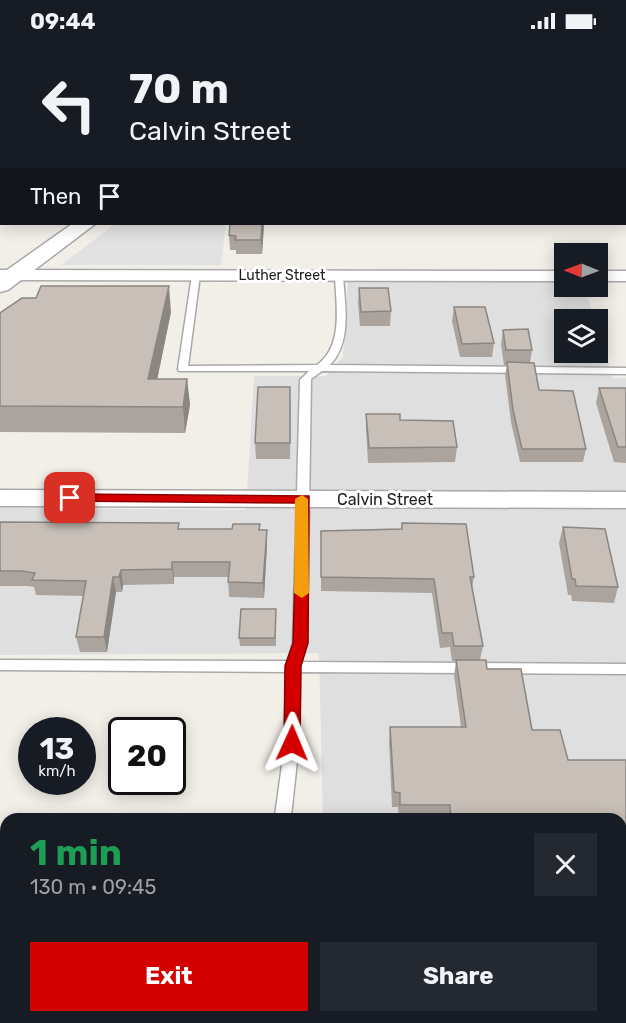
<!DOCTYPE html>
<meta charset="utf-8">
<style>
:root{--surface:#171b24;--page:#242831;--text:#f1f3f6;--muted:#9ea1a6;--accent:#d40000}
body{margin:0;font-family:Rubik,sans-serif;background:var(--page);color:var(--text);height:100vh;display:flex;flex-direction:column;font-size:22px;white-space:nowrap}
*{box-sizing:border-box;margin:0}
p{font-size:20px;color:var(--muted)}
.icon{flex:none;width:33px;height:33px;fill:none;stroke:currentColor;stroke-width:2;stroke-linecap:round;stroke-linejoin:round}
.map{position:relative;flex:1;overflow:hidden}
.details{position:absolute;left:0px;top:771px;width:627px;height:210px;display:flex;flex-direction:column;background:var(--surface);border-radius:18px 18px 0 0;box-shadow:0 3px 15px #0003}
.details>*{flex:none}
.guide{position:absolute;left:0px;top:0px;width:627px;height:183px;box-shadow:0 3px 15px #0003;background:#171b24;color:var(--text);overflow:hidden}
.needle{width:39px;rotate:271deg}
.fabs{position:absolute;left:554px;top:201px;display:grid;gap:12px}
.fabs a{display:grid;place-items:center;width:54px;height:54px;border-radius:0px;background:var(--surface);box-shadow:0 3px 15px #0003;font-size:30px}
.speed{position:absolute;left:18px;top:675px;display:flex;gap:12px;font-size:30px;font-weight:700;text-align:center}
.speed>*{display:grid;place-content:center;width:78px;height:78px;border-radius:50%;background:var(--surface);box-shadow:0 3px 15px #0003;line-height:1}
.speed small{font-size:15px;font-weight:400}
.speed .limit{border:3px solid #111;border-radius:9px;background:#fff;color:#111}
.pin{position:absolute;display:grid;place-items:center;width:51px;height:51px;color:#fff;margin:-26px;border-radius:12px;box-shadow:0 3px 9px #0006}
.me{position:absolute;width:66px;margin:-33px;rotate:1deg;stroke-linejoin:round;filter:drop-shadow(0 0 4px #0008)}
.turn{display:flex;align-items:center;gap:21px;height:126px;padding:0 30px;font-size:27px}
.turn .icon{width:78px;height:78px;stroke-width:2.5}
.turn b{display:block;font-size:42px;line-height:51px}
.then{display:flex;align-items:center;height:57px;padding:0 30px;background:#0003;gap:12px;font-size:22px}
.round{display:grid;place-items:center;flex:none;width:63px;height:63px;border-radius:0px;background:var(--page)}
.head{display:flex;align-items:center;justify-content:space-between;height:102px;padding:0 30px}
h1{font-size:36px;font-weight:700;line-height:45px;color:#1e9e55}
.button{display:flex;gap:12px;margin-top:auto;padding:12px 30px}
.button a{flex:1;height:69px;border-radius:0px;background:var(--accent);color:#fff;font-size:24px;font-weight:700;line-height:69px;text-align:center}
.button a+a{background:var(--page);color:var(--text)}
.status{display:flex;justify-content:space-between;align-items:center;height:42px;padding:0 30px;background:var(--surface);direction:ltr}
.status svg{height:16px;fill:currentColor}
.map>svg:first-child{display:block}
.residential{fill:#e0dfdf}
.cemetery{fill:#aacbaf}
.parking{fill:#e2e2e2}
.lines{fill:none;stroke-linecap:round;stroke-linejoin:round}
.service-casing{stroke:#a9a9a9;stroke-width:3}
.minor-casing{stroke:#a9a9a9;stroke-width:3}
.tertiary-casing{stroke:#a9a9a9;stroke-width:3}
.secondary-casing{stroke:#707d05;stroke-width:3}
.service{fill:#fff;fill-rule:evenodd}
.minor{fill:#fff;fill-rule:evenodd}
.tertiary{fill:#fff;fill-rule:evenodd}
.secondary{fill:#f7fabf;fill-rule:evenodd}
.wall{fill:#aba49e}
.shaded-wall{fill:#8b8681}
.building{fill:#c7bfb8;stroke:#8b8681;stroke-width:1.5}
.route{fill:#d40000;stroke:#8a0000;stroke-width:1.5}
.slow{fill:#f59e0b}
.labels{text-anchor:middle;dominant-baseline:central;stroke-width:6;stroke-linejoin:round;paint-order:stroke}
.far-street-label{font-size:14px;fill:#222;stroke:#fff}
.street-label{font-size:16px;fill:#222;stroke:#fff}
</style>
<div class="status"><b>09:44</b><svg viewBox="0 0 49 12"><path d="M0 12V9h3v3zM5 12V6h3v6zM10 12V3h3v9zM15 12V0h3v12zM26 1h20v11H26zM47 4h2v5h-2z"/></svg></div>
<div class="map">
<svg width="626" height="981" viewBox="0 0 626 981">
<rect width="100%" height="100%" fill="#f2efe9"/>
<!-- residential -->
<path class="residential" d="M348,239L564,240V244L584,245L595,277L564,278V310H597V285L613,336H626V842H621V777H323L319,611L0,613V466L246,468L254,334H326L343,315Z"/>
<!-- cemetery -->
<path class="cemetery" d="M353,0H626V82V2H351Z"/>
<!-- parking -->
<path class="parking" d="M115,182H226L221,223H61Z"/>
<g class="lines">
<!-- service casing -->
<g class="service-casing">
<path id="service" d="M575,0H581L582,2H576Z
M196,230L200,233L188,324L317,323C344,304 336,262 335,234L339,231L343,234C345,263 352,300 330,323L626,326V332L322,329L311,337L307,601L301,620L626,622V632L300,630L299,701L291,774L289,777H277L275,774L285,701L286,630L0,628V618L288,619L293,601L300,338L309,329H179L178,327L192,233Z"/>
</g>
<!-- minor casing -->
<g class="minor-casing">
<path id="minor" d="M0,87H2V95H0Z
M0,228L564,229V239L0,238Z
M597,229H626V239H597Z
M0,448L626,450V466L0,464Z
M323,975H359V981H323Z"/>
</g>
<!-- tertiary casing -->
<g class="tertiary-casing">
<path id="tertiary" d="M329,0H346L328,2Z
M72,182H95L8,248L0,250V233Z"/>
</g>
<!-- secondary casing -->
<g class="secondary-casing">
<path id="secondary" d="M0,841H6V883H0Z
M621,851H626V895H621Z
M0,911L6,912V960L0,959Z
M621,922H626V970H621Z"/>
</g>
<!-- service -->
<use href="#service" class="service"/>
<!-- minor -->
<use href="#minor" class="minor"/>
<!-- tertiary -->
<use href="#tertiary" class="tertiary"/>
<!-- secondary -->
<use href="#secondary" class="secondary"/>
</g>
<!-- wall -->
<path class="wall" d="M0,8H2V62H0Z
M0,120H2V181H0Z
M264,182L262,212H236V208H230L229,193Z
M359,246L391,269L390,284H360L358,261Z
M454,265L494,301L492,315H460L452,279Z
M171,270L157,337H187L190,363L185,391L0,390V271Z
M503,288L532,308L530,321L539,348L586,407L583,420H520L511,380L505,333L507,323H504L501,303Z
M599,346H626V421L614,420L596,361Z
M291,360L290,417H256L255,401Z
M366,372L400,378L457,405L455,420L368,421L366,387Z
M0,480L179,487H232L260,482V488L267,503L264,556L229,555L228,535H174V542L123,543L122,550H116L107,610H80L76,595L84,554L36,553L34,545L27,544H0Z
M402,481L474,535L472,546L483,604L480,618L532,688L568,718H626V799H621V777H399L398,765H392L389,699L390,685H461L454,633L456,619H452L450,605L440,606L432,551L321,549V489L401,487Z
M563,485L618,545L614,561L572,559L571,553H568L559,501Z
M276,575V604H240L239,596Z"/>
<!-- shaded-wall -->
<path class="shaded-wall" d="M274,0H297V2H271Z
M262,182H264L262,212L261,198Z
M169,244L171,270L152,363L148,337Z
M187,337L190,363L185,391L183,365Z
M267,488V503L264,556L263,541Z
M172,520L174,535V542L172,527Z
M121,528L123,543L122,550L119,535Z
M113,535L116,550L107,610L104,595Z"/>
<!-- building -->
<path class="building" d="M118,0H274L271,2H117Z
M0,8H2V49H0Z
M0,120H2V162H0Z
M230,182H262L261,198H235L236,194L229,193Z
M41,244H169L148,337H187L183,365L0,364V271L22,256H36Z
M359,246H388L391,269L361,270Z
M454,265H485L494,301L462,302Z
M528,287L532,308H506L503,288Z
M507,320L534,321L539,348L573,349L586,407H522L513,368Z
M258,345H290V401H255Z
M599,346H626V405H618Z
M366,372H400V378L453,379L457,405L369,406Z
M0,480L179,481L178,487H232L233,482H260L259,488H267L263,541L228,540L230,520H172V527L121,528L119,535H113L104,595H76L86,539L32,538L35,531L22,529H0Z
M402,481L466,482L474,535H470L483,604H454L452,591H442L434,537L321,535V489L402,487Z
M563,485L605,487L618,545L576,544L575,537H572Z
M241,567H276L275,596H239Z
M456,618H486L487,627H521L532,688H560L568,718H626V785H621V777H451L450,763H400V751L394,750L390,685H466Z"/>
<!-- route -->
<path class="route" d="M70,452L309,454L308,601L301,624L300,701L298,706H286L284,701L285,624L293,601L297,461L66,459L64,456Z"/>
<!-- slow -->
<path class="slow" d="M302,453L308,457L309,551L302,556L294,551L295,457Z"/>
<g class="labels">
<!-- far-street labels -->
<g class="far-street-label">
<text x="282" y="233">Luther Street</text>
</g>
<!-- street labels -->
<g class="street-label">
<text x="385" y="457">Calvin Street</text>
</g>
</g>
</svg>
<div class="fabs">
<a><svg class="needle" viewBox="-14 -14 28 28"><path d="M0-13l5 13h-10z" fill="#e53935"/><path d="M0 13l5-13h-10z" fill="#9ea1a6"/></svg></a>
<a><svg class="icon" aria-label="layers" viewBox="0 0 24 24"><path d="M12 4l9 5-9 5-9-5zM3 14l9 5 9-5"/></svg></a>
</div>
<div class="speed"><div>13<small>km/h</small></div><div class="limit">20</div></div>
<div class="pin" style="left:70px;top:456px;background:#d93025"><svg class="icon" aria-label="arrive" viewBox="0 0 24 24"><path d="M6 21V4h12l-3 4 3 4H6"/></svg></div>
<svg class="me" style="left:292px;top:701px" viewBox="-20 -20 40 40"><path d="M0-17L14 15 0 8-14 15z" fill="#d40000" stroke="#fff" stroke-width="4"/></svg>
<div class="guide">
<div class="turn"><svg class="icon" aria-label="left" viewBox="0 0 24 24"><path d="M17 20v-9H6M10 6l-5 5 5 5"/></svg><div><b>70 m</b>Calvin Street</div></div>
<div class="then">Then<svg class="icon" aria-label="arrive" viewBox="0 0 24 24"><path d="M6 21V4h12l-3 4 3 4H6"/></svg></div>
</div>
<section class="details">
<div class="head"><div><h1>1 min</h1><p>130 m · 09:45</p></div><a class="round"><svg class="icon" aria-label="close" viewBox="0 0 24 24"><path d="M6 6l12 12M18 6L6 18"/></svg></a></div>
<div class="button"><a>Exit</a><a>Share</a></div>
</section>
</div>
